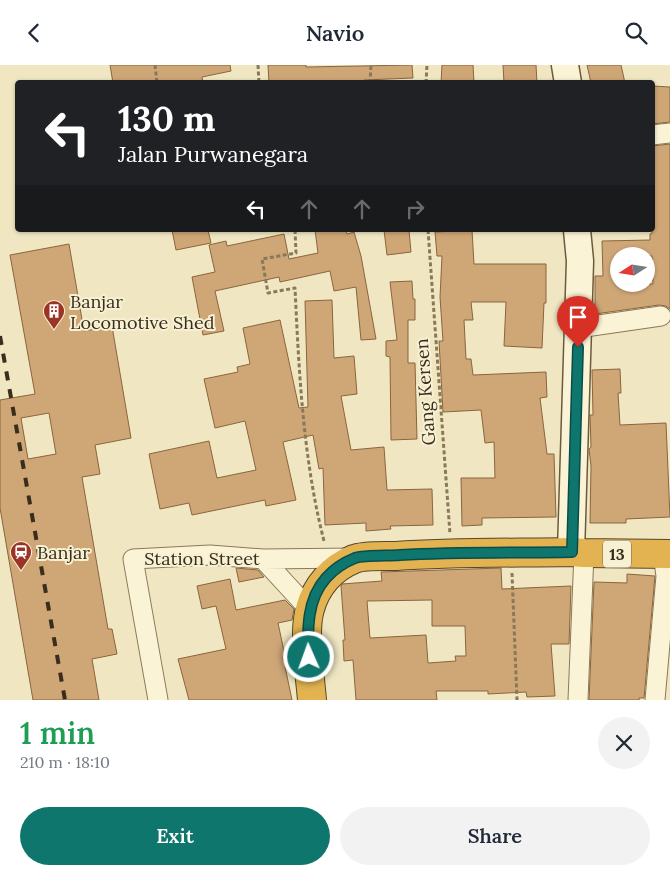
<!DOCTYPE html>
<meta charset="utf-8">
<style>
:root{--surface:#fff;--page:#f2f2f3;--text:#1f2937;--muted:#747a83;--accent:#0f766e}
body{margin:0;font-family:Lora,serif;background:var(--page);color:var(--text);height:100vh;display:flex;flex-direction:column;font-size:19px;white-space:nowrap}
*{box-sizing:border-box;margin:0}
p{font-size:16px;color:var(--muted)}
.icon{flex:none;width:28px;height:28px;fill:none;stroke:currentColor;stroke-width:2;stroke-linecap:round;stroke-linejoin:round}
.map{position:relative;height:635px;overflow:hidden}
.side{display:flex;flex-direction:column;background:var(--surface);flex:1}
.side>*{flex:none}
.top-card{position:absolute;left:15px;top:15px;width:640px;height:152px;border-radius:5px;box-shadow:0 1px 4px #0004;background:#202124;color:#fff;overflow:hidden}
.needle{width:32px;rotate:258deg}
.tools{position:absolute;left:610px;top:182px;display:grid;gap:10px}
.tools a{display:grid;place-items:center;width:45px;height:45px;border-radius:50%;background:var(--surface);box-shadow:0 1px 4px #0004;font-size:25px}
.pin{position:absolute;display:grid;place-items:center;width:42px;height:42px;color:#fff;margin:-51px -21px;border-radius:50% 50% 50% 0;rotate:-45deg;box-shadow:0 0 5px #0007}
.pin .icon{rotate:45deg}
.me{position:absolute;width:55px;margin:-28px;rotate:358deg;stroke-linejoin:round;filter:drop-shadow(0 0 4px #0008)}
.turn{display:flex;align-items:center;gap:18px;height:105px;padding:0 20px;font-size:22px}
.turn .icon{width:65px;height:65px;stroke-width:2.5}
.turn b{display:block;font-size:35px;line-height:42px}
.lanes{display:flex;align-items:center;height:48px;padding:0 20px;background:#0003;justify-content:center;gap:25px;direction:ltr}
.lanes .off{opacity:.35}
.round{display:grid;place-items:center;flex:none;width:52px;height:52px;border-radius:26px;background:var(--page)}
.overview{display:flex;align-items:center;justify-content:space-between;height:85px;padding:0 20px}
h1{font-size:30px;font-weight:600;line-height:38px;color:#1e9e55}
.cta{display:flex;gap:10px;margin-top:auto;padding:10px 20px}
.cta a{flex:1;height:58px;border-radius:30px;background:var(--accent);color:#fff;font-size:20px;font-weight:600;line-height:58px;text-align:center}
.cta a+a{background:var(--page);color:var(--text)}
header{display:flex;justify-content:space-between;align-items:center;height:65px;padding:0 20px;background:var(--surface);font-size:22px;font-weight:600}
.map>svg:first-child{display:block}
.building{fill:#cfa676;stroke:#8a653d;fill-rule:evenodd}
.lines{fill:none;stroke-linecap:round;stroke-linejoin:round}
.street-casing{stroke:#8a7958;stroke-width:21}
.secondary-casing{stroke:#6c5a3c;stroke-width:29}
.highway-casing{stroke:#58462d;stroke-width:30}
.path{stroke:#8a7958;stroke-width:3;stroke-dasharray:4 2.5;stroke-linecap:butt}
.street{stroke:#faf3d6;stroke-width:19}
.secondary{stroke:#faf3d6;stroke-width:26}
.highway{stroke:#e2b350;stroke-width:28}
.rail{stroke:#392e1d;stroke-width:4;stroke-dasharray:9 9;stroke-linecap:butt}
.route-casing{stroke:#0a4d48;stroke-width:12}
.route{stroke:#0f766e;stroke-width:9}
.labels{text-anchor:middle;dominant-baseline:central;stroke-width:4;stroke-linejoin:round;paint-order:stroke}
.shield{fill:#f7f0d2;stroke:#726853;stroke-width:1}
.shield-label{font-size:16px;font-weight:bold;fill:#392e1d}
.poi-label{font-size:18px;fill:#392e1d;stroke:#f7f0d2;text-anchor:start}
.street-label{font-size:18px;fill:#392e1d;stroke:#f7f0d2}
</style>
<header><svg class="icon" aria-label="back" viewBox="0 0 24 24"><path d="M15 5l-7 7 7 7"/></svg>Navio<svg class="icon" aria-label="search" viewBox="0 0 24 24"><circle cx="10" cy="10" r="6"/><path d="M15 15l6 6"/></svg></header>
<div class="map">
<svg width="670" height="635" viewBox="0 0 670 635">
<rect width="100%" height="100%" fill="#f0e7c2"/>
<!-- building -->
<path class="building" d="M110,0H230L231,6L202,12L203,18H113Z
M268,0H306V2L412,0L413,13L364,15V18H269Z
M442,0H473L474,18H441Z
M503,0H536L537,18H504Z
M587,0H621L625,18H591Z
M653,21L670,22V57L652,59Z
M670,79V244L666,241L659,240L595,249V211H603L602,176L650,175V169L652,168V81ZM619,191H652L653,219H619Z
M172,165H208L211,178L176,185Z
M315,165H346L347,169L354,167L361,191L376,274L361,275L356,222L334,226L330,206L280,217L279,212L215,226L224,266L203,270L192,212L215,207L209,180L226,176L227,181L284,169L289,194L318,188Z
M384,165H409L411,187L387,190Z
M472,165L474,199H546V238H544L542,283L504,281L506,237H471L473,255H464L466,294H471L473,310L546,307L547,332L540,333L547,389H554L556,452L482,453V460L462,461L461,413H495L494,377L485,378L481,345L443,347L439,276H443L440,232L442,191H437L435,167Z
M69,179L84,266L112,261L131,373L95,380L100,409L82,412L108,564H112L117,589L92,594L99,635H33L0,443V335L35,329L10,190ZM49,348L56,389L28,394L21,353Z
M412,216L413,234H415V255H408V298H415L417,374L391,375L390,292L386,291V276L397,275L390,217Z
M332,235L334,293L354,291L357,329L341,331L351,385L384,382L387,425L432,424L433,460L390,461L391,464L366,466V458L325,460L323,403L319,404L313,370L283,377L296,435L266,441L265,435L192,450L189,438L160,444L149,389L209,376L217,413L256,405L245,356L215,363L204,314L238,307L237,302L250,299L243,263L280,255L299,343L308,342L305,236Z
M620,304L621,328H618L620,360L666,358L670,452L626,454V458H590L591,401L589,384L591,382L590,350H593L592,305Z
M236,503L258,505L264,512L239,517Z
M501,503L502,524L571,521L569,579H551L555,631L527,632L526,627L488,629V626H436L437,635H356L353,595L344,596L343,575H345L341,521L342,519L382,516L381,507ZM432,535V561H465L466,591H455L456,596L428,598L426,570L370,573L367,536Z
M627,509L655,511L644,633H639V635H589L594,517L627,518Z
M230,514L236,545L285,535L294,544L292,555L278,558L285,591L283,592L292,635H189L178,594L226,584L216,541L202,544L197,521Z"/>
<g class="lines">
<!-- street casing -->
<g class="street-casing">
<path id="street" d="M652,70L670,68
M578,263L661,251
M263,494L309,544
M158,635L133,494L210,490L263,494L354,493
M578,635L584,488
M655,635L666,511L663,489"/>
</g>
<!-- secondary casing -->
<g class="secondary-casing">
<path id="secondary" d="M565,0L568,18
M571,487L580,196L577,165"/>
</g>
<!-- highway casing -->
<g class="highway-casing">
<path id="highway" d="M312,635C310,610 303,567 310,544C316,521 332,503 354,494C364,490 385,491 396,491C454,487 513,488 571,487L584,488L670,489"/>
</g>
<!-- path -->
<path class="path" d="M155,0L157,18
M258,0L259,18
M370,18L371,0
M426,18L427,0
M295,165L296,188L262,194L268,228L295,223C299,307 303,394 324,476
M428,165L450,469
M512,508L517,635"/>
<!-- street -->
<use href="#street" class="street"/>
<!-- secondary -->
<use href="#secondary" class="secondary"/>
<!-- highway -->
<use href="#highway" class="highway"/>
<!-- rail -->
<path class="rail" d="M0,271L65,635"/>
</g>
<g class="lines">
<!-- route casing -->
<g class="route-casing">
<path id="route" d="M309,592C307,565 307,534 326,513C333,505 345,497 355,493C364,490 389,491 400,490C457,487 514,488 572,487L578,282"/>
</g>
<!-- route -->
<use href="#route" class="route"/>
</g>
<!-- icons -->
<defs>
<g id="building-pin" transform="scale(1.125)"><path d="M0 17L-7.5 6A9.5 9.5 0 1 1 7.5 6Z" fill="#9b3326" stroke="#f7f0d2"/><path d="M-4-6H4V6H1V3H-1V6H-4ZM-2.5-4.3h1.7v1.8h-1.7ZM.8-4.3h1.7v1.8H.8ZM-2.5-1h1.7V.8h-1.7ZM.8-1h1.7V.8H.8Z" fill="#fff"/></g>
<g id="station-pin" transform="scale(1.125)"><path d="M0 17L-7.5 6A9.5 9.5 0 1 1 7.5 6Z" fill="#9b3326" stroke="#f7f0d2"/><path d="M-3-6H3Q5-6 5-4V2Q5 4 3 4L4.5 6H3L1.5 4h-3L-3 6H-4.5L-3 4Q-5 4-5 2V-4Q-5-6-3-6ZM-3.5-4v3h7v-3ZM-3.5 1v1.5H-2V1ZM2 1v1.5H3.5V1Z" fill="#fff"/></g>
</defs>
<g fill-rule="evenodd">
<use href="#building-pin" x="54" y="246"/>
<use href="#station-pin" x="21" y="487"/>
</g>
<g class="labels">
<!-- shield labels -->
<rect class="shield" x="603" y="475.5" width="28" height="27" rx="4"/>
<g class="shield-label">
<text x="617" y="489">13</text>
</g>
<!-- poi labels -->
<g class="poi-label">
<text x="70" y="236">Banjar<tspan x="70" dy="21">Locomotive Shed</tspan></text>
<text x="37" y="487">Banjar</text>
</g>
<!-- street labels -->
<g class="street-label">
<text transform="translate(425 327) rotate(-94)">Gang Kersen</text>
<text x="202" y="493">Station Street</text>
</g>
</g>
</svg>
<div class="tools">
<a><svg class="needle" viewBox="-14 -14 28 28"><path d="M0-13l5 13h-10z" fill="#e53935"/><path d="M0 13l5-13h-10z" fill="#747a83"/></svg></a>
</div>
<div class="pin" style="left:578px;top:282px;background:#d93025"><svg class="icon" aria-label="arrive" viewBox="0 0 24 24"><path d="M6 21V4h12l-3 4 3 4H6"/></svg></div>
<svg class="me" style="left:309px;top:592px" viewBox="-20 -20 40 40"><circle r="17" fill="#0f766e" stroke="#fff" stroke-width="3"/><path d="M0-11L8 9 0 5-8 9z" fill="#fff"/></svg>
<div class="top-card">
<div class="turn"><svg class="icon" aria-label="left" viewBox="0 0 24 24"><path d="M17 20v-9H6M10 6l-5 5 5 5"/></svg><div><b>130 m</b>Jalan Purwanegara</div></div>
<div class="lanes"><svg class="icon" aria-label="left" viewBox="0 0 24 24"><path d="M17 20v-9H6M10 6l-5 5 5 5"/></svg><svg class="icon off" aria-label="ahead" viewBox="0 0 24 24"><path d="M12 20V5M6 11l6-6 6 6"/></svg><svg class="icon off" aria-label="ahead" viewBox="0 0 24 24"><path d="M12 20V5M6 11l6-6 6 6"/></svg><svg class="icon off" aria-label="right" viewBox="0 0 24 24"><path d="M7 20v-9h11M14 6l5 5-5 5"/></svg></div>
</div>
</div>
<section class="side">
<div class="overview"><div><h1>1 min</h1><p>210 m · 18:10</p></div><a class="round"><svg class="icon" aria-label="close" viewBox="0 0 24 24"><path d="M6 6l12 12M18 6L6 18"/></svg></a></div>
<div class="cta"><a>Exit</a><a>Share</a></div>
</section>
